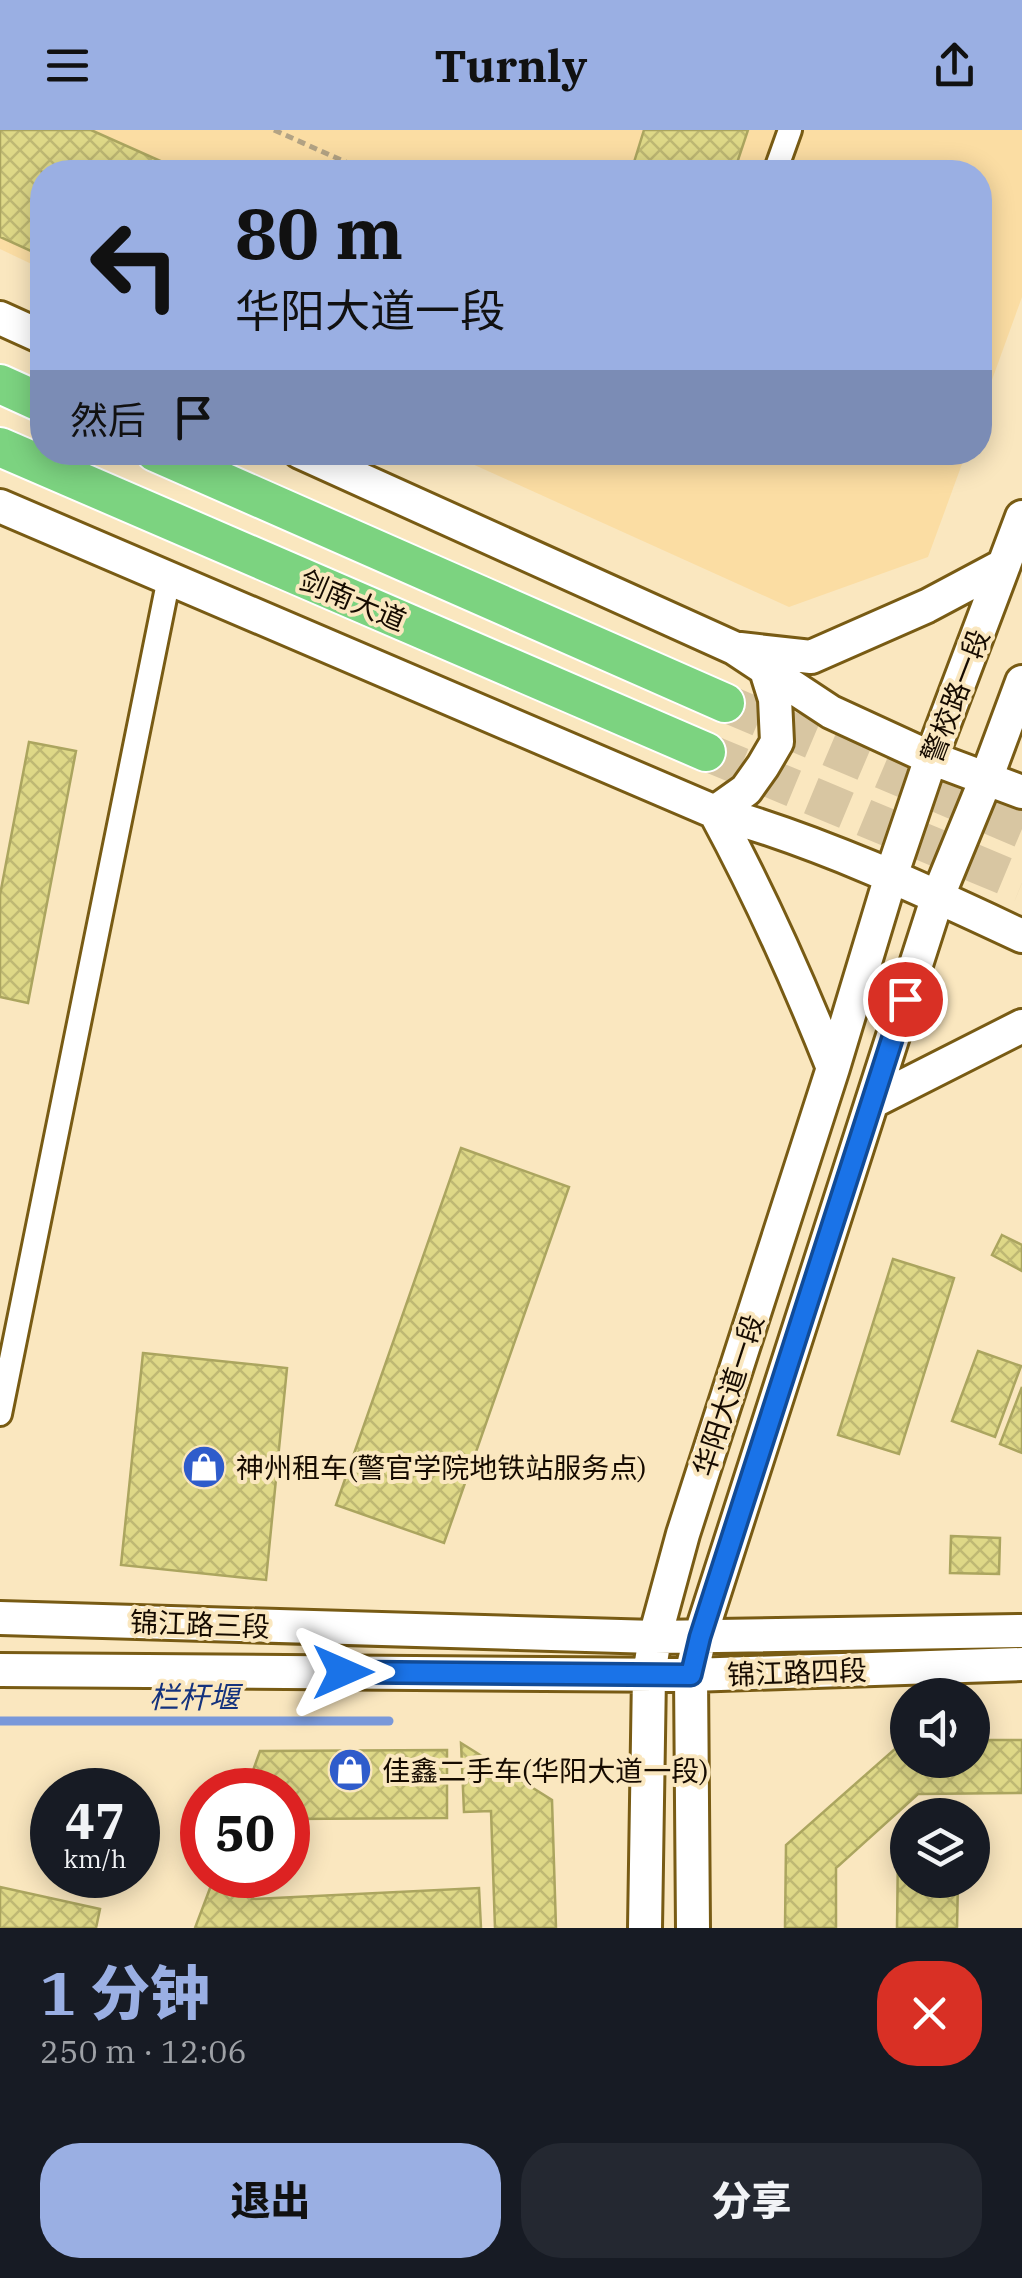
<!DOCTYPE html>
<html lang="zh">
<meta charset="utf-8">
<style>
:root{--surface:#171b24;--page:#242831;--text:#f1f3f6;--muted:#9ea1a6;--accent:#9aafe3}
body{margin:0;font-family:"IBM Plex Serif","Noto Sans SC",serif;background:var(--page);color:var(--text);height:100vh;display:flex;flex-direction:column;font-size:38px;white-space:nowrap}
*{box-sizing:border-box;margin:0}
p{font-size:32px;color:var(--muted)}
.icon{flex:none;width:55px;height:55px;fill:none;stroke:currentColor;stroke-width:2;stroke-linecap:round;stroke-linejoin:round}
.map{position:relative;height:1798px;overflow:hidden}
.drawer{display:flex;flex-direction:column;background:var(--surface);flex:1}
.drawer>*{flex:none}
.top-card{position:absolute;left:30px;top:30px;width:962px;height:305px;border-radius:40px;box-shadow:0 5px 25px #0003;background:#9aafe3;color:#111;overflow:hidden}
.tools{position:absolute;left:890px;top:1548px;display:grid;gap:20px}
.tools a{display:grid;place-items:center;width:100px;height:100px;border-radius:50%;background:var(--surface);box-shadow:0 5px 25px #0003;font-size:50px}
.speed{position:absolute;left:30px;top:1638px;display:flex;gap:20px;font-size:50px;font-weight:700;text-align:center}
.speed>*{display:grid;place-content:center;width:130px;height:130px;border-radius:50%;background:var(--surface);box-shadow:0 5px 25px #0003;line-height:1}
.speed small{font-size:25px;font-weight:400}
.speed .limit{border:15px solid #d22;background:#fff;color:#111}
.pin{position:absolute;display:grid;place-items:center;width:85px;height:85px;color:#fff;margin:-42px;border:5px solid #fff;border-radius:50%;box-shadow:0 2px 10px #0007}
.me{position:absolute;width:110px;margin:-55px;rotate:90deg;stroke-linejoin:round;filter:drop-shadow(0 0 8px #0008)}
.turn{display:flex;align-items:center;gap:35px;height:210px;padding:0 40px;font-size:45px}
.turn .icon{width:130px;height:130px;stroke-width:2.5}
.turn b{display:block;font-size:70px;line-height:85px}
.then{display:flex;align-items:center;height:95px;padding:0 40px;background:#0003;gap:20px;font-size:38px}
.round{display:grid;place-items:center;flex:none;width:105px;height:105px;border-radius:40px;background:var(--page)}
.summary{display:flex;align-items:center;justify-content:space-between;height:170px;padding:0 40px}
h1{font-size:60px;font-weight:800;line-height:75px;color:var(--accent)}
.cta{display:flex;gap:20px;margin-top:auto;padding:20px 40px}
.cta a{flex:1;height:115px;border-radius:40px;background:var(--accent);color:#111;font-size:40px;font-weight:800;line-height:115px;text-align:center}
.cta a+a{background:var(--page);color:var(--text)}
header{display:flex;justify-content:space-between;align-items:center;height:130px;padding:0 40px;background:var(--accent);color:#111;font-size:45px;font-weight:800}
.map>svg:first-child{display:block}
.built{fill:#fbdda3}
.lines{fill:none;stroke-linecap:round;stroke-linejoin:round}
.stream{stroke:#7998d9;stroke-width:9}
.building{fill:url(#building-cross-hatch);stroke:#aba55f;stroke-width:2.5}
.trunk-tunnel{stroke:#d8c6a2;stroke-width:38;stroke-dasharray:38 19;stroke-linecap:butt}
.minor-casing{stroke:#785b14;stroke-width:28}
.secondary-casing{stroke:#785b14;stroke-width:38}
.trunk-casing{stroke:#fff;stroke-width:42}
.path{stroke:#b3a384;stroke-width:5;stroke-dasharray:8 5;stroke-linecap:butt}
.minor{stroke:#fff;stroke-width:22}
.secondary{stroke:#fff;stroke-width:32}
.trunk{stroke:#7cd380;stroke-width:38}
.route-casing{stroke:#114b97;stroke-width:25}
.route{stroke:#1a73e8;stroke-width:18}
.labels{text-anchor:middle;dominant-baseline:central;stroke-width:8;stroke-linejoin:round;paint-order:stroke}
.street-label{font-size:28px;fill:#160b00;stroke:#fae7bf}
.poi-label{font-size:28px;fill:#160b00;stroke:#fae7bf;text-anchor:start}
.water-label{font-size:30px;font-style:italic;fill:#14327d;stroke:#fae7bf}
</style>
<header><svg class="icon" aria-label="menu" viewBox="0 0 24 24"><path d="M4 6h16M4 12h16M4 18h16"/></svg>Turnly<svg class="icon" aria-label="share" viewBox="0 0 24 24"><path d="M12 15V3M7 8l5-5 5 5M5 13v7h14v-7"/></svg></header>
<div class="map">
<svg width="1022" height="1798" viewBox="0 0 1022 1798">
<defs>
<pattern id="building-cross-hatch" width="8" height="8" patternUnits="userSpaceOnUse" patternTransform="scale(2.5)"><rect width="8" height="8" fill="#ded887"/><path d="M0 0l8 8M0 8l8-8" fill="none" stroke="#beb873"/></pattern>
</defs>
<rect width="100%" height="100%" fill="#fae7bf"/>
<!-- built -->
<path class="built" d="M0,0H1022V167L980,283V42H42V139L0,119Z
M448,323H966L928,427L789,477Z"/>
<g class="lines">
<!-- stream -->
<path class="stream" d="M0,1591H389"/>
</g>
<!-- building -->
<path class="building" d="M0,0H91L185,42H42V126L0,107Z
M644,0H748L734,42H631Z
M29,612L76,621L28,873L0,867V765Z
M461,1018L569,1057L444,1413L336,1375Z
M1002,1105L1022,1115V1141L992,1125Z
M893,1129L954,1148L899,1324L838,1305Z
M978,1221L1021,1236L995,1307L952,1291Z
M143,1223L287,1238L266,1450L121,1435Z
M1022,1257V1323L1000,1314Z
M951,1406L1000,1408L999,1444L950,1443Z
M972,1610H1022V1663L918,1664L836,1738V1798H785L786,1715L904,1611H908V1630H972Z
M461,1613L552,1670L556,1798H495L491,1681L464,1682Z
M447,1620V1688L288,1689V1660H246L260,1621Z
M898,1720H908V1750H958L957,1798H897Z
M215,1745H263L252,1769L479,1758L481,1798H195Z
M0,1757L100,1779L96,1798H0Z"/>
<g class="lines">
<!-- trunk-tunnel -->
<path class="trunk-tunnel" d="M725,573L1022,699
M706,622L1022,753"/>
<!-- minor casing -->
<g class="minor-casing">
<path id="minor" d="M775,42L790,0
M0,1284L169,448"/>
</g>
<!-- secondary casing -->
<g class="secondary-casing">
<path id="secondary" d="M0,188L42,207
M300,322L734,518L831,582L931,628L1022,662
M0,376L715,682C821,712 922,759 1022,806
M740,519L811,527L927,476L1004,435
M766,540L775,569L777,612L763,636L746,660L715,682C760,765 798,850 833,938
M872,972L1022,896
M0,1488L655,1507L1022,1501
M0,1540L691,1545L1022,1534
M645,1798L649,1545L655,1507L683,1404L833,938L891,746L931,628L1022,387
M693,1798L691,1545L700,1507L938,766L986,649L1022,552"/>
</g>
<!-- trunk casing -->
<g class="trunk-casing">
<path id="trunk" d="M0,254L42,273
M0,317L706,622
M155,322L725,573"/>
</g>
<!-- path -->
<path class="path" d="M274,0L368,42"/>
<!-- minor -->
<use href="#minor" class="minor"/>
<!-- secondary -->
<use href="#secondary" class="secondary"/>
<!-- trunk -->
<use href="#trunk" class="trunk"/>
</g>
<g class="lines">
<!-- route casing -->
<g class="route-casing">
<path id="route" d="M343,1542L691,1545L700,1507L905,869"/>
</g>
<!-- route -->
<use href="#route" class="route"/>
</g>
<!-- icons -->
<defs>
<g id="shop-disc" transform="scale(2.25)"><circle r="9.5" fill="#2f5ccb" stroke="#fae7bf"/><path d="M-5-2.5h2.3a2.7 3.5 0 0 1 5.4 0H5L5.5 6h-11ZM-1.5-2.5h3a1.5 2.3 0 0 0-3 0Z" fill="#fff"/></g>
</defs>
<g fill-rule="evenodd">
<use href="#shop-disc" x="204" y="1337"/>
<use href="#shop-disc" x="350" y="1640"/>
</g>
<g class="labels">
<!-- street labels -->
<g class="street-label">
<text transform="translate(353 470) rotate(23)">剑南大道</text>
<text transform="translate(955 566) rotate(-69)">警校路一段</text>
<text transform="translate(728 1265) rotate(-72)">华阳大道一段</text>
<text transform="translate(200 1494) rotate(2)">锦江路三段</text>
<text transform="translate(797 1542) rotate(-2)">锦江路四段</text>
</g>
<!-- poi labels -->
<g class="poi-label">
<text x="236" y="1337">神州租车(警官学院地铁站服务点)</text>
<text x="382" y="1640">佳鑫二手车(华阳大道一段)</text>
</g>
<!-- water labels -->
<g class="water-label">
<text x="194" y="1566">栏杆堰</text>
</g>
</g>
</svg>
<div class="tools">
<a><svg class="icon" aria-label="sound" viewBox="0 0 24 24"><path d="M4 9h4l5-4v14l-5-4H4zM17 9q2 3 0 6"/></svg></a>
<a><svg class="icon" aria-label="layers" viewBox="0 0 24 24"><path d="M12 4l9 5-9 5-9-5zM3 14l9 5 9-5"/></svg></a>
</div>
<div class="speed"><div>47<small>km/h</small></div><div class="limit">50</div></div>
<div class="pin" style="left:905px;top:869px;background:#d93025"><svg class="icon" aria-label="arrive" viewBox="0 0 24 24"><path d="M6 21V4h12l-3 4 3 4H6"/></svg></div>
<svg class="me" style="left:343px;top:1542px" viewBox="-20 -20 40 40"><path d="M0-17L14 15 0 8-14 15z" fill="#1a73e8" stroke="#fff" stroke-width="4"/></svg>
<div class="top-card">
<div class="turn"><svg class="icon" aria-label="left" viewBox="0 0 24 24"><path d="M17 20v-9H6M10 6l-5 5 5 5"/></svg><div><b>80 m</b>华阳大道一段</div></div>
<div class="then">然后<svg class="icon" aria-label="arrive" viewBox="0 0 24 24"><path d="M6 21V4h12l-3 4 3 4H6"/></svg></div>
</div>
</div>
<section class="drawer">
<div class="summary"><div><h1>1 分钟</h1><p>250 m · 12:06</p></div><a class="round" style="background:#d93025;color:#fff"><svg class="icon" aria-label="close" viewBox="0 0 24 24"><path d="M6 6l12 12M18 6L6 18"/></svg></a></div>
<div class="cta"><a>退出</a><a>分享</a></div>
</section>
